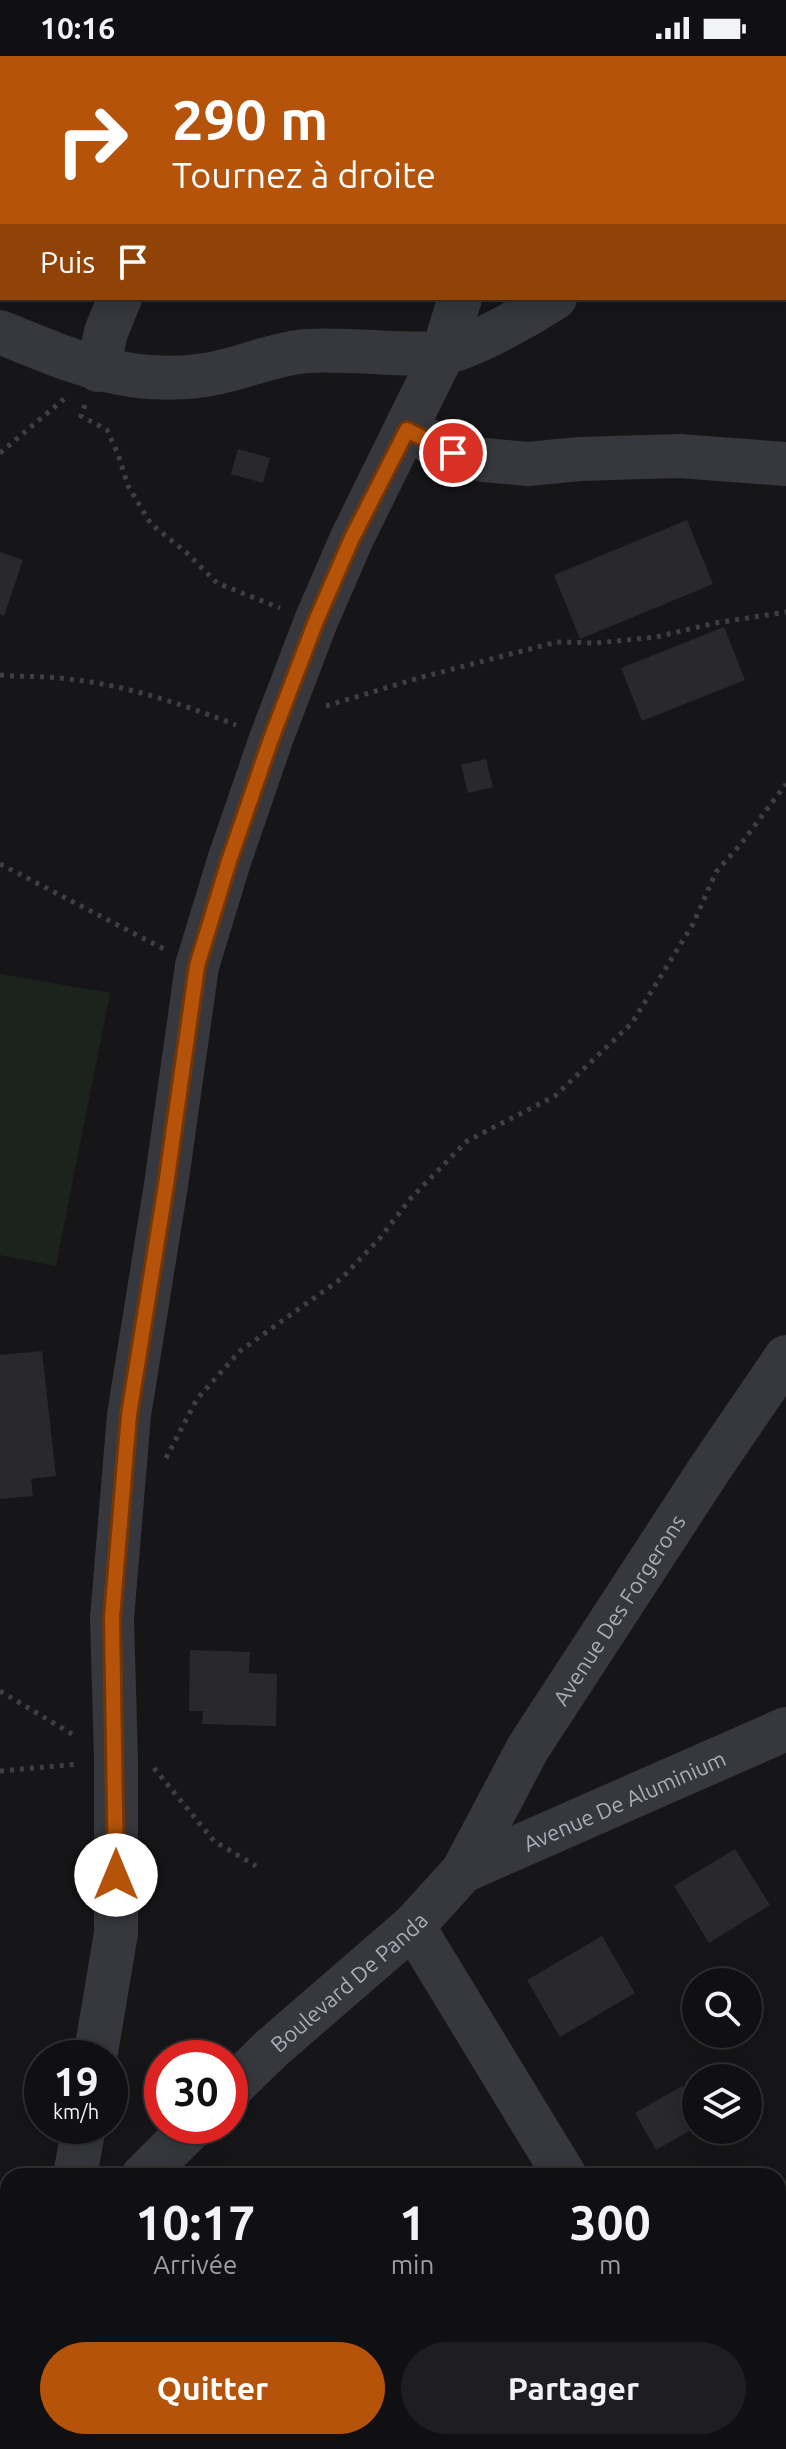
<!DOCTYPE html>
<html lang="fr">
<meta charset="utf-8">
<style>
:root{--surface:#101012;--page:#1e1e20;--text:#f1f3f6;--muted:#9c9d9f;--line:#303032;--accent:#b45309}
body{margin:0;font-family:Ubuntu,sans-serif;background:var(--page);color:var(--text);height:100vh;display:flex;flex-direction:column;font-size:30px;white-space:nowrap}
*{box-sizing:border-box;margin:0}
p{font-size:26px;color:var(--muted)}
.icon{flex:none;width:44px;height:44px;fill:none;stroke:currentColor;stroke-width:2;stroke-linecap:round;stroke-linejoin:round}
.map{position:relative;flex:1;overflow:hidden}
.drawer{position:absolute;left:0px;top:2112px;width:786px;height:282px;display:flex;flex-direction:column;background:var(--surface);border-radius:24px 24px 0 0;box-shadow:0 4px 20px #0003,0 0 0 2px var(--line)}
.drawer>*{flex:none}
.hud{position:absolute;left:0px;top:0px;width:786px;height:244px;box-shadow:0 4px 20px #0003,0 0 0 2px var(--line);background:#b45309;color:#fff;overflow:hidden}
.buttons{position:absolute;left:682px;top:1912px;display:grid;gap:16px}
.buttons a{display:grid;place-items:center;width:80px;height:80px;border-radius:50%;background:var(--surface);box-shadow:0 4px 20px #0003,0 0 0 2px var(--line);font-size:40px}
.speed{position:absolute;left:24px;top:1984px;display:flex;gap:16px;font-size:40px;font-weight:700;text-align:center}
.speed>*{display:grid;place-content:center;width:104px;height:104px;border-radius:50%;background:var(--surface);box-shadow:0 4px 20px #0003,0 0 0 2px var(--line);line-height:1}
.speed small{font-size:20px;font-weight:400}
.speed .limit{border:12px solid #d22;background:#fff;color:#111}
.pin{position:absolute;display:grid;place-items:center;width:68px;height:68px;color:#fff;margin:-34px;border:4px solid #fff;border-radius:50%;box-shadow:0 2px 8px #0007}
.me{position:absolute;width:88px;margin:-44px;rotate:0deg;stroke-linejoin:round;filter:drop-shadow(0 0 6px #0008)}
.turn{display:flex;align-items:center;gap:28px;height:168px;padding:0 40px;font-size:36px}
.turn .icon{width:104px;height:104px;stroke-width:2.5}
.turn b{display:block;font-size:56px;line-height:68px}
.then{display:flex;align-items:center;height:76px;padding:0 40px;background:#0003;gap:16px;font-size:30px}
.eta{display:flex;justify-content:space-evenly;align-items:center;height:136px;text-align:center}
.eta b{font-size:48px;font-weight:600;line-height:56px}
.action{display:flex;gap:16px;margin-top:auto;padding:16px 40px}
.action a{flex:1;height:92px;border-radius:48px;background:var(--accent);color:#fff;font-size:32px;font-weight:600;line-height:92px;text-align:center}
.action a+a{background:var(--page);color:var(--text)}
.status{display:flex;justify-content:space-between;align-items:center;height:56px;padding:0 40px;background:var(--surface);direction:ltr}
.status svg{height:22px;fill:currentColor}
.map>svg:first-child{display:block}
.green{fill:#1c231d}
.building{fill:#29292c}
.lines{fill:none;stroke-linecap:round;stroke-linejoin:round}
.path{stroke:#3d3f44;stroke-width:5;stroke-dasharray:4 6;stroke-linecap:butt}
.minor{stroke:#37383d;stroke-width:44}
.route-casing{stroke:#753606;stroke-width:20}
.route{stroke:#b45309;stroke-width:14}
.labels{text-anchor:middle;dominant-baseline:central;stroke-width:8;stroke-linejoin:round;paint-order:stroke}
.street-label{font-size:22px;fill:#a8adb8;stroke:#111113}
</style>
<div class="status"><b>10:16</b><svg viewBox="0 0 49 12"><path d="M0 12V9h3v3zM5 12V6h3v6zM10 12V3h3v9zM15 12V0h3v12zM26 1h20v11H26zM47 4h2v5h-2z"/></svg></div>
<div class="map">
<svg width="786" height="2393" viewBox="0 0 786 2393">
<rect width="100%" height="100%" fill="#161618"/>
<!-- green -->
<path class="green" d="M0,918L110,937L56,1210L0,1199Z"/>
<!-- building -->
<path class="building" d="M238,393L270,402L263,427L231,418Z
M687,464L713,528L580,583L554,519Z
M0,496L23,504L4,560L0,558Z
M724,571L745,624L642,665L621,612Z
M486,703L493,731L468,737L461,709Z
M42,1295L56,1420L31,1423L33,1440L0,1443V1299Z
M190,1594L250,1596L249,1617L277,1618L276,1670L202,1668L203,1655H189Z
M735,1793L770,1849L709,1887L674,1830Z
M602,1880L635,1937L560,1981L527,1924Z
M682,2030L696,2056V2071L656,2094L635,2057Z
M786,2361V2388L778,2374V2366Z
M174,2386H209L197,2393H178Z
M312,2386H374L378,2393H306L305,2390Z
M544,2386H611L615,2393H547Z"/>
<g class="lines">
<!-- path -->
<path class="path" d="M85,349L81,360L107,374L118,398L128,430L151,468L187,497L217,527L280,552
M0,397L64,343
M0,619C23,621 46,620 68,623C126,629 182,648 236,669
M326,650L422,621L557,586L596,587L656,581L715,567L786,556
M0,808L164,893
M166,1402L197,1343L240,1295L342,1222L380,1182L411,1142L467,1085L555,1040L632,967L693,868L716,816L740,789L786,728
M0,1635L77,1681
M154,1712L214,1785L256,1810
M0,1715L79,1708"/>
<!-- minor -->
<g class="minor">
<path d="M246,2L247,0"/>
<path d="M522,2V0"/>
<path d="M784,116L786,114"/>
<path d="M0,276C68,304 130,331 205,319C239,314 272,298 306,295C351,292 395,300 440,297C467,295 530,258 555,242"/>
<path d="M98,314L106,276L120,242"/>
<path d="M407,374L453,397L484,404L528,408L579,403L679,400L786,408"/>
<path id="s1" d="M463,1815L786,1673"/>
<path d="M413,1870L565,2120"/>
<path d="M95,2002L116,1877V1704L112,1562L129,1359L166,1129L197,910L229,805L271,683L316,565L352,482L443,297L460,242"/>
<path id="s2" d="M230,2033L272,1992L413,1870L463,1815L528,1692L709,1414L786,1301"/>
<path d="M75,2120L84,2070"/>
<path d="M143,2120L193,2070"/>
<path d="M0,2264L8,2257"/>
<path d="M116,2386L121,2393"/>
<path d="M717,2386L721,2393"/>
</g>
</g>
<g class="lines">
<!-- route casing -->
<g class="route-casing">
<path id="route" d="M116,1819L112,1562L129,1359L166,1129L197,910L229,805L271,683L316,565L352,482L407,374L453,397"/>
</g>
<!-- route -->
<use href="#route" class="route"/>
</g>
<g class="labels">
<!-- street labels -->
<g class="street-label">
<text stroke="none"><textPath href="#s2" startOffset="624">Avenue Des Forgerons</textPath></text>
<text stroke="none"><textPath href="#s1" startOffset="176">Avenue De Aluminium</textPath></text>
<text stroke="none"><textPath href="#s2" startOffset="160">Boulevard De Panda</textPath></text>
</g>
</g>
</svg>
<div class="buttons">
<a><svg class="icon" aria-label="search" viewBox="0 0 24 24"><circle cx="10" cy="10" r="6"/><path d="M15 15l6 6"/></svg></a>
<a><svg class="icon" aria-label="layers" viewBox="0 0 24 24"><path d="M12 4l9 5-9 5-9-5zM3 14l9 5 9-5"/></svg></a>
</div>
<div class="speed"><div>19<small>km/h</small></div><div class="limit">30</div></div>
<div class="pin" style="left:453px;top:397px;background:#d93025"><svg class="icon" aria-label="arrive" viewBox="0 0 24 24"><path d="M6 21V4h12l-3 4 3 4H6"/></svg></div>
<svg class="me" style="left:116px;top:1819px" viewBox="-20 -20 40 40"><circle r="19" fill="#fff"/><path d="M0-13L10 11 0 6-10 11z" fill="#b45309"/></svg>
<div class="hud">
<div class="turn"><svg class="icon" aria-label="right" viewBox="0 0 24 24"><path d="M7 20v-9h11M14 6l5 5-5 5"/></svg><div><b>290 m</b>Tournez à droite</div></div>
<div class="then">Puis<svg class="icon" aria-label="arrive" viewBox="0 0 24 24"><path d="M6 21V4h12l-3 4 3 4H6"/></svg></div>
</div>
<section class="drawer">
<div class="eta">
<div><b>10:17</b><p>Arrivée</p></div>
<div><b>1</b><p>min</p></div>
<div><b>300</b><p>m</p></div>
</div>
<div class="action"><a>Quitter</a><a>Partager</a></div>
</section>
</div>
